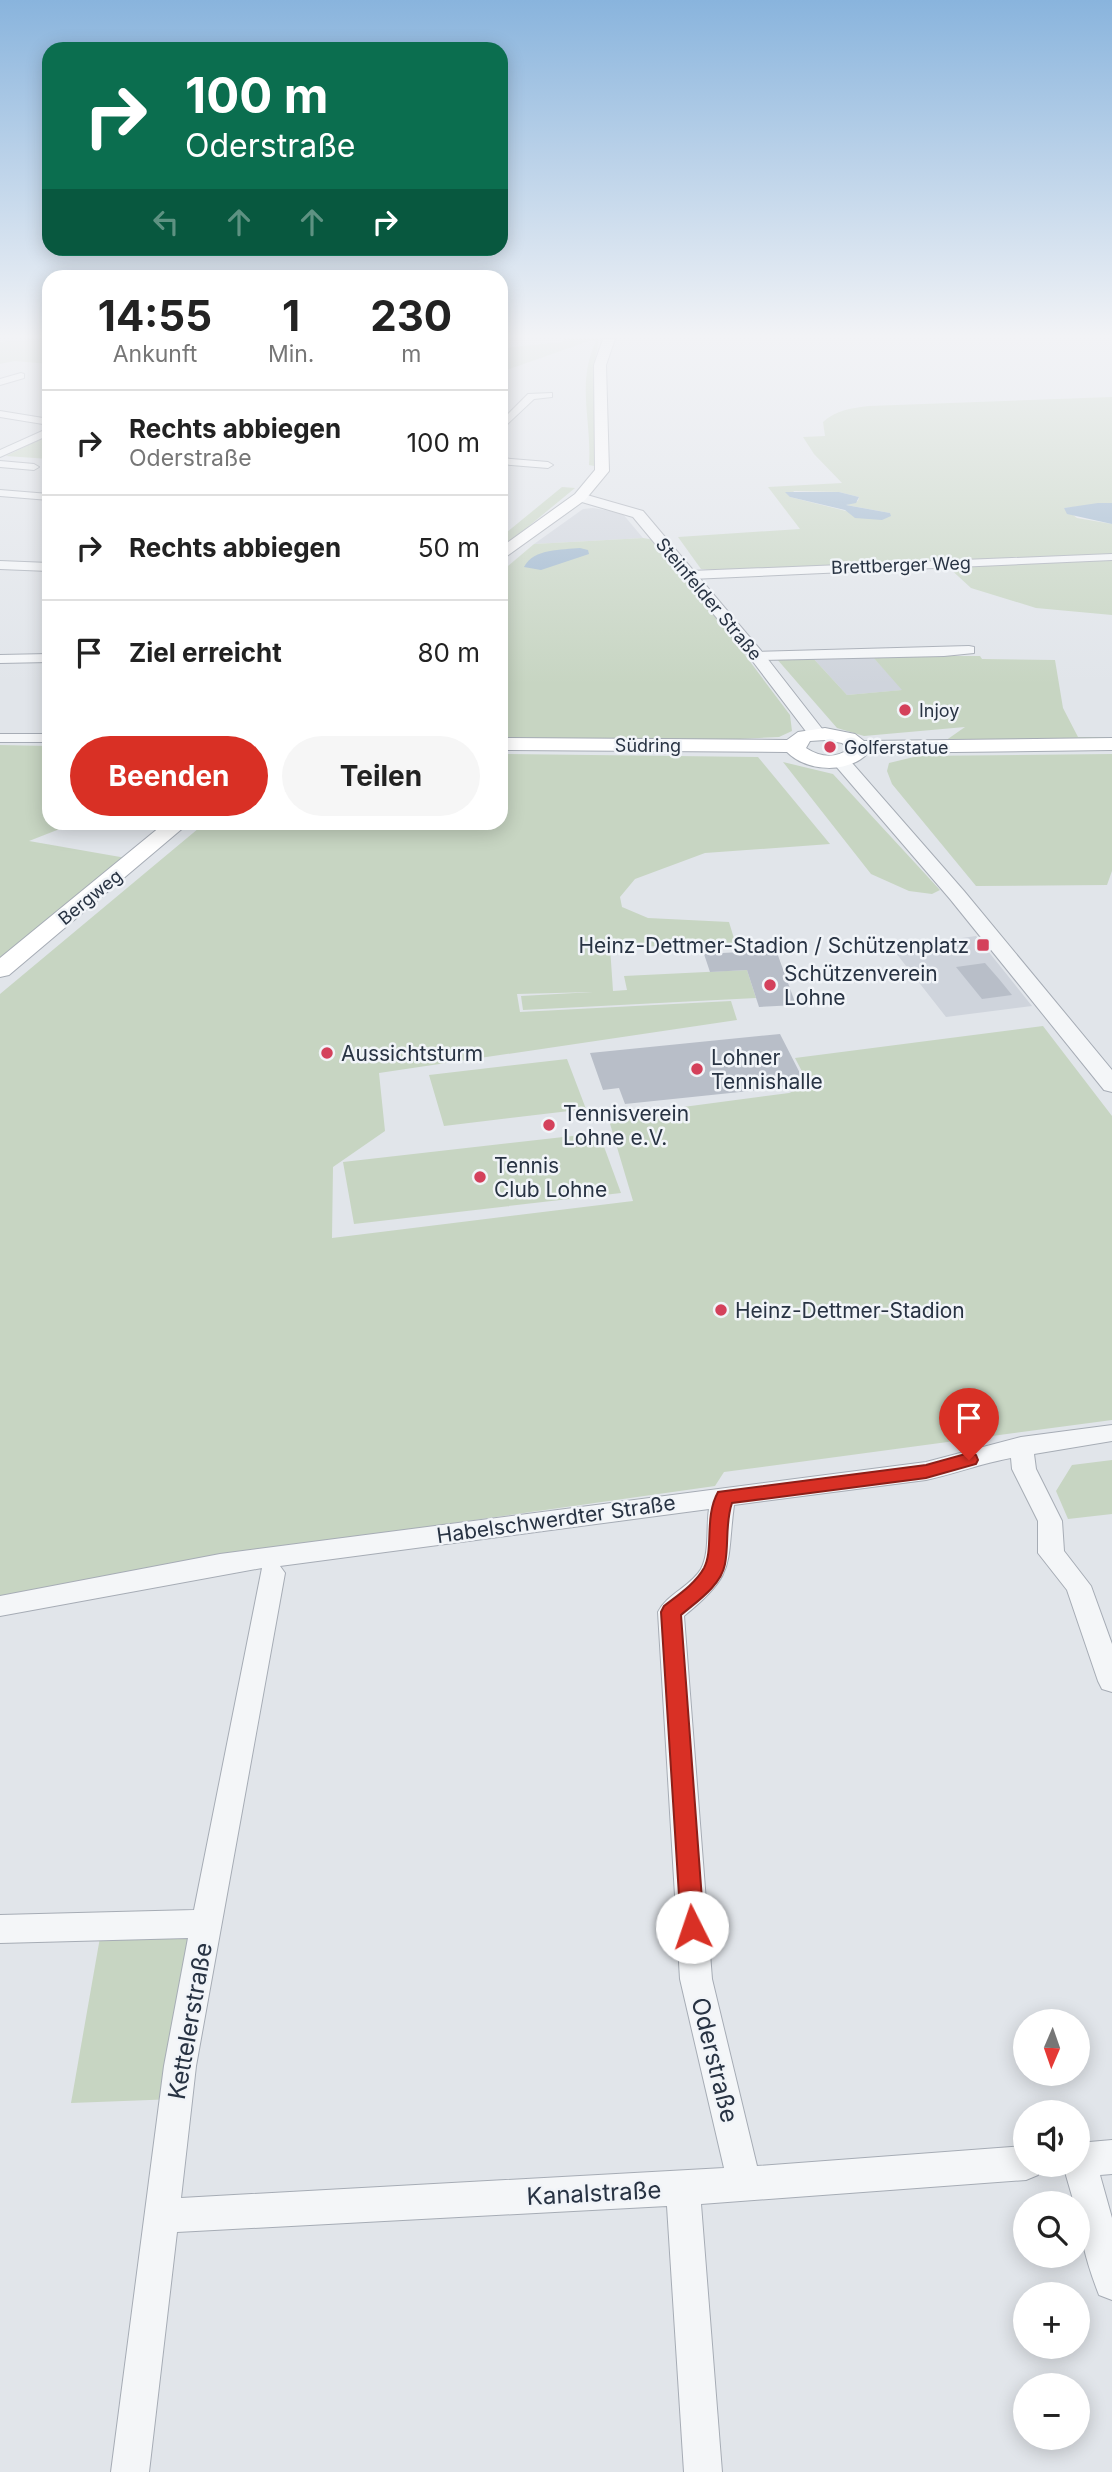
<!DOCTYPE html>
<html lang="de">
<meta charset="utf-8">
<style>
:root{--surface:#fff;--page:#f6f6f6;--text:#222;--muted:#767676;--line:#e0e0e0;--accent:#d93025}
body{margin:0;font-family:Inter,sans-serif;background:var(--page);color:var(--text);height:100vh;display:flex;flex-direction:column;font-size:26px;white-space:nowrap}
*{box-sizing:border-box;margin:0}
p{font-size:23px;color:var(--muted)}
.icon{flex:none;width:38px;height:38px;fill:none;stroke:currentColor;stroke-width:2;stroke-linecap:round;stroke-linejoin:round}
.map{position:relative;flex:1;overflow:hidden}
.details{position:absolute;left:42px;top:270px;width:466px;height:560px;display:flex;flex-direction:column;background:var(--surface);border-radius:21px;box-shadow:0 4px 18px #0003}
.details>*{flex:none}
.guide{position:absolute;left:42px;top:42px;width:466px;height:214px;border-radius:21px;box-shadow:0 4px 18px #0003;background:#0b6e4f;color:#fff;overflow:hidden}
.needle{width:46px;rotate:182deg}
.buttons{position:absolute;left:1013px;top:2009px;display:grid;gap:14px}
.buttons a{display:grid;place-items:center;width:77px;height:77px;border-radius:50%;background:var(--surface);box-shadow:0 4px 18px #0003;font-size:35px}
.pin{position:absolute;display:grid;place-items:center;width:60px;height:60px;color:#fff;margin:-72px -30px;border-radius:50% 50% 50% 0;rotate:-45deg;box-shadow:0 0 7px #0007}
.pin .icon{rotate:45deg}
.me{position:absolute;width:77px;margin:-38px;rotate:356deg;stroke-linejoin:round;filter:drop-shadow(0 0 5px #0008)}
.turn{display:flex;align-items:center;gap:24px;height:147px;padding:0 28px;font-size:32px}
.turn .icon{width:91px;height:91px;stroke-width:2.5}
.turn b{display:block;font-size:49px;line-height:60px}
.lanes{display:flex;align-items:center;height:66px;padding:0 28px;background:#0003;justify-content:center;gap:35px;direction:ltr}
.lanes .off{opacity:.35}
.eta{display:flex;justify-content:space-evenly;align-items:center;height:119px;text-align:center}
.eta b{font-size:42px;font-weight:700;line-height:49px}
.button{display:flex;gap:14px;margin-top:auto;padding:14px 28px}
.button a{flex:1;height:80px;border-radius:42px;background:var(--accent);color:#fff;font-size:28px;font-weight:700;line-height:80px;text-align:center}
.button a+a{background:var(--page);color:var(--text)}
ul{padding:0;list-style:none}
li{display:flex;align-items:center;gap:21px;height:105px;padding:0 28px;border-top:2px solid var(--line)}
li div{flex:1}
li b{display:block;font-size:26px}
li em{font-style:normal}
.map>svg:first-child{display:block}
.built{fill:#cfd4dc}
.green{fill:#c7d5c2;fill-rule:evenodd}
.water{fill:#9ab4cc}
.building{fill:#b8bec8}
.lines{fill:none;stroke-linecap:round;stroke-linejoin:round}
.minor-casing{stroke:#a6acb5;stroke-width:2}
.tertiary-casing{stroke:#a6acb5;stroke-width:2}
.secondary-casing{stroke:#a6acb5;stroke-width:2}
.minor{fill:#f4f6f8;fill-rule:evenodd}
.tertiary{fill:#f4f6f8;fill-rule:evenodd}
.secondary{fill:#fff;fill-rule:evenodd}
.route{fill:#d93025;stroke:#8d1f18;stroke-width:2}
.poi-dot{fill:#d4415b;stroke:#f1f4f8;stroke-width:2.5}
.labels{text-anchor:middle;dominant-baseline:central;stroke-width:5;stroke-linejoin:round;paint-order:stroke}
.far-street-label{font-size:18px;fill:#283343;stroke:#f1f4f8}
.far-poi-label{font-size:18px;fill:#283343;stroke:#f1f4f8;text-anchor:start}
.poi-label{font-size:21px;fill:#283343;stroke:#f1f4f8;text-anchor:start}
.street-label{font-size:21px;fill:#283343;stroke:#f1f4f8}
.near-street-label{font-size:24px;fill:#283343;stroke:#f1f4f8}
</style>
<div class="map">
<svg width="1112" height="2472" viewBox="0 0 1112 2472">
<rect width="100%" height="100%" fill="#e1e5ea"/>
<!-- built -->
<path class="built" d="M593,508L622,513L643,538L534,544L583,509Z
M872,656L903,690L847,695L812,657Z
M976,936L1032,1006L946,1017L892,948Z"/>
<!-- green -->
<path class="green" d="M28,339H49V364L15,361L0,364V342Z
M564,339H598C599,347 594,359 594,370C594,403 599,433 594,466L589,465C592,420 576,384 596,341H589L501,372V354L504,348L562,342Z
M1112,397V503L1064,508L1077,518L1112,524V555L722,571L701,569L678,537L800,529L768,487L842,483L814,454L803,437L825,436L823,422C836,410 852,408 869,406ZM794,491L839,492L859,497L858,501L846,505L890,513L850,512L790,497Z
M49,435V459L6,456Z
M562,487L575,488L501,549V537Z
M643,538L655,540L688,579L790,715L792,731L779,737L681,742L501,740V572L534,544Z
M1112,558V615L1036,608L971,588L946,565Z
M872,656H980L982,659L1055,660L1063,708L1078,737H1112V740L945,741L965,727L864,736L837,728L776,658L812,657L847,695L902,690Z
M0,745L49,746V822L75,823L29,841L126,858L0,962Z
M501,754L758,757L830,844L705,853L635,879L620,897L622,907L648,918L729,922L736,945L610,947L613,991L627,990L624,976L747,970L756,998L523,1010L521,996L593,992L517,994L520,1012L731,1001L737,1020L379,1073L385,1131L333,1167L332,1238L633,1201L608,1117L789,1093L809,1085L795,1058L1043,1026L1112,1116V1420L724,1472L715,1486L354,1537L0,1600V994L205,823L500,822Z
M1112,754V871L1107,885L976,886L892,784L887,771L889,763L918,756Z
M783,762L833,774L940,890L932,894L909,891L871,874Z
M567,1059L586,1109L444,1126L429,1075Z
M599,1133L621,1193L354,1224L343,1162Z
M1112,1460V1514L1068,1519L1056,1491L1072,1465Z
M208,1924L176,2099L71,2103L102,1926Z"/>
<!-- water -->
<path class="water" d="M785,492H839L859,497L856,503L846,505L890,513L891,516L882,520L855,518L845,510L790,497Z
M1098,503H1112V524L1067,514L1064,508Z
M580,548L588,550L589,554L541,570L524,567C534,548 562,550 580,548Z"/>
<!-- building -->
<path class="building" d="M776,950L796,1005L759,1007L747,970L710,972L704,954Z
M985,963L999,979L1012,995L982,999L956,967Z
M780,1034L806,1085L625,1104L619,1088L603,1090L590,1053Z"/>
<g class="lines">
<!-- minor casing -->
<g class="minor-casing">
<path id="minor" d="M21,373L24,374V378L0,385V379Z
M552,393V397L534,399L500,431V422L528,394Z
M0,411L49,419V425L0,417Z
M49,428V435L0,457V450Z
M500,458L548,462L553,465L548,468L500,464Z
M0,461L34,464L39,467L34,470L0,467Z
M0,490L49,494V500L0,496Z
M1112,554V560L691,579L685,575L691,571Z
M0,561L49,563V571L0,569Z
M969,646L974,647V653L944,656L757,660L750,656L757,652Z
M49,654V662L0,663V655Z
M0,734H49V742H0Z
M1112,1425V1441L1034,1454L1036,1469L1062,1521L1064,1551L1091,1586L1112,1644V1692L1102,1689L1098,1681L1067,1590L1038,1553V1521L1012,1469L1011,1458C982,1463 955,1474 926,1480L734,1505C726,1566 737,1573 684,1616L712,1979L757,2166L1026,2146V2165H1042L1038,2175L1026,2180L701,2204L722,2472H684L667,2206L177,2232L149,2472H111L164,2066L188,1938L0,1943V1915L194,1910L262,1568L0,1616V1596L220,1554L926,1462L1021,1437ZM709,1509C706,1527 710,1552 701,1569C690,1587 667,1594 658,1612L680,1979L724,2168L181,2198L196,2066L285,1573L280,1566Z
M1112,2140V2174L1100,2175L1112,2218V2300L1099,2295C1088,2267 1078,2233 1078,2203H1074L1063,2165H1078V2143Z"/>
</g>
<!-- tertiary casing -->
<g class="tertiary-casing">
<path id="tertiary" d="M580,493L643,511L763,653L823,730L826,734L823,738H811L751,659L633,517L575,500L573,497Z
M840,755L846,756L964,891L1112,1070V1092L1104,1090L950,899L834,764L831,760Z"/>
</g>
<!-- secondary casing -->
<g class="secondary-casing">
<path id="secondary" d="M603,339H615L606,365L609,471L585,500L500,561V548L575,494L595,470L594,365Z
M825,728L855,734L864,741L1112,738V750L868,753C848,774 807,772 787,752L500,750V738L787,740L798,732ZM825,740L842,743L849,749C835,759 820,757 806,748L810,741Z
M166,822H190L9,975L0,977V958Z"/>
</g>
<!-- minor -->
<use href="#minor" class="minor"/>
<!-- tertiary -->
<use href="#tertiary" class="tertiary"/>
<!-- secondary -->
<use href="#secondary" class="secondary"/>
</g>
<!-- sky -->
<linearGradient id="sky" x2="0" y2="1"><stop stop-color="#89b4dd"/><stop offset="0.49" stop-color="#f2f3f6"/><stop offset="1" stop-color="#f2f3f6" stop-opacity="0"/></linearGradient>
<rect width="1112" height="685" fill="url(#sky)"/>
<!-- route -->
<path class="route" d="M969,1453L976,1455L978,1460L976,1464L926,1478L732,1503C725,1523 729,1544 725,1564C721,1586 696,1602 681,1615L704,1927L700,1934L692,1937L684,1934L681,1927L661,1612L664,1606C678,1595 695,1584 704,1568C714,1549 704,1517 718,1492L926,1465Z"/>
<!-- markers -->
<g class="poi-dot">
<circle cx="905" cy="710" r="7"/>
<circle cx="830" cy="747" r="7"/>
<rect x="976" y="938" width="14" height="14" rx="3.5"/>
<circle cx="770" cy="985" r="7"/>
<circle cx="327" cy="1053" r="7"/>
<circle cx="697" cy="1069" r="7"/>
<circle cx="549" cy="1125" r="7"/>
<circle cx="480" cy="1177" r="7"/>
<circle cx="721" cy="1310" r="7"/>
</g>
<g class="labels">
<!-- far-street labels -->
<g class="far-street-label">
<text transform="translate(901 565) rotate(-2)">Brettberger Weg</text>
<text transform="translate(709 599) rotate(50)">Steinfelder Straße</text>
<text x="648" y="745">Südring</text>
<text transform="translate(90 897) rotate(-39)">Bergweg</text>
</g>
<!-- far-poi labels -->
<g class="far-poi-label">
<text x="919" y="710">Injoy</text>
<text x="844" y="747">Golferstatue</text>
</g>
<!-- poi labels -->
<g class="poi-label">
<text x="969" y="945" text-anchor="end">Heinz-Dettmer-Stadion / Schützenplatz</text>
<text x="784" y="973">Schützenverein<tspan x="784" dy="24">Lohne</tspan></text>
<text x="341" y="1053">Aussichtsturm</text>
<text x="711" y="1057">Lohner<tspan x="711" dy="24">Tennishalle</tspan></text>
<text x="563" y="1113">Tennisverein<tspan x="563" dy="24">Lohne e.V.</tspan></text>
<text x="494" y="1165">Tennis<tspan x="494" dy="24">Club Lohne</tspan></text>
<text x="735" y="1310">Heinz-Dettmer-Stadion</text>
</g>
<!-- street labels -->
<g class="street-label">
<text transform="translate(556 1519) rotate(-8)">Habelschwerdter Straße</text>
</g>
<!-- near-street labels -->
<g class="near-street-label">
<text transform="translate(190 2021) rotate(-80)">Kettelerstraße</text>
<text transform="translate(715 2060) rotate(76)">Oderstraße</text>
<text transform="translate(594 2193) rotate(-3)">Kanalstraße</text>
</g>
</g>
</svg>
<div class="buttons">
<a><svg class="needle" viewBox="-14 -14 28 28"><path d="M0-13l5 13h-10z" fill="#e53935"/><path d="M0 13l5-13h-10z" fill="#767676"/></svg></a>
<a><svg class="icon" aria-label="sound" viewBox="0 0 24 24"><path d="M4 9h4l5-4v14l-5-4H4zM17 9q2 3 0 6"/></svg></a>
<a><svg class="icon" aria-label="search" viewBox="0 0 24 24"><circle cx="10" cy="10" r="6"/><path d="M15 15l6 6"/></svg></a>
<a>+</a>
<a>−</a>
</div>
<div class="pin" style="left:969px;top:1460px;background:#d93025"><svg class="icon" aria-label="arrive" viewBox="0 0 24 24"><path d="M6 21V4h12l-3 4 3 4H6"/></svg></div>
<svg class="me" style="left:692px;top:1927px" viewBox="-20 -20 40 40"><circle r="19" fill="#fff"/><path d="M0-13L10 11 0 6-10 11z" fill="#d93025"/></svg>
<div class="guide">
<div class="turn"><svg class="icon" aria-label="right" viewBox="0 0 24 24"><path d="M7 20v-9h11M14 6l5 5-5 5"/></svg><div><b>100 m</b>Oderstraße</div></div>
<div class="lanes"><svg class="icon off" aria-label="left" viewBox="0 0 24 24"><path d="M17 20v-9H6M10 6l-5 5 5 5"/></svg><svg class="icon off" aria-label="ahead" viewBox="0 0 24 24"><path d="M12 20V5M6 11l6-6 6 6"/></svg><svg class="icon off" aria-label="ahead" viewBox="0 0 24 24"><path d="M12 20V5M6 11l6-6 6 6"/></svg><svg class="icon" aria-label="right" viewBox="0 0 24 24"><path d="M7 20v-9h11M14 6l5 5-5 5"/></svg></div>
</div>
<section class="details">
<div class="eta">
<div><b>14:55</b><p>Ankunft</p></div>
<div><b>1</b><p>Min.</p></div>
<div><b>230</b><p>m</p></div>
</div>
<ul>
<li><svg class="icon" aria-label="right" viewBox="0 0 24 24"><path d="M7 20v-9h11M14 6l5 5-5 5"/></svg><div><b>Rechts abbiegen</b><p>Oderstraße</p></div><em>100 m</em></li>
<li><svg class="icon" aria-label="right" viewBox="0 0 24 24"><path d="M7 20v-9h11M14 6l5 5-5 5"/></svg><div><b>Rechts abbiegen</b></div><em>50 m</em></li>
<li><svg class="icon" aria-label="arrive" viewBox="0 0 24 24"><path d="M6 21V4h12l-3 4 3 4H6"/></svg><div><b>Ziel erreicht</b></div><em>80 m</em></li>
</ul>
<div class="button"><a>Beenden</a><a>Teilen</a></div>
</section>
</div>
